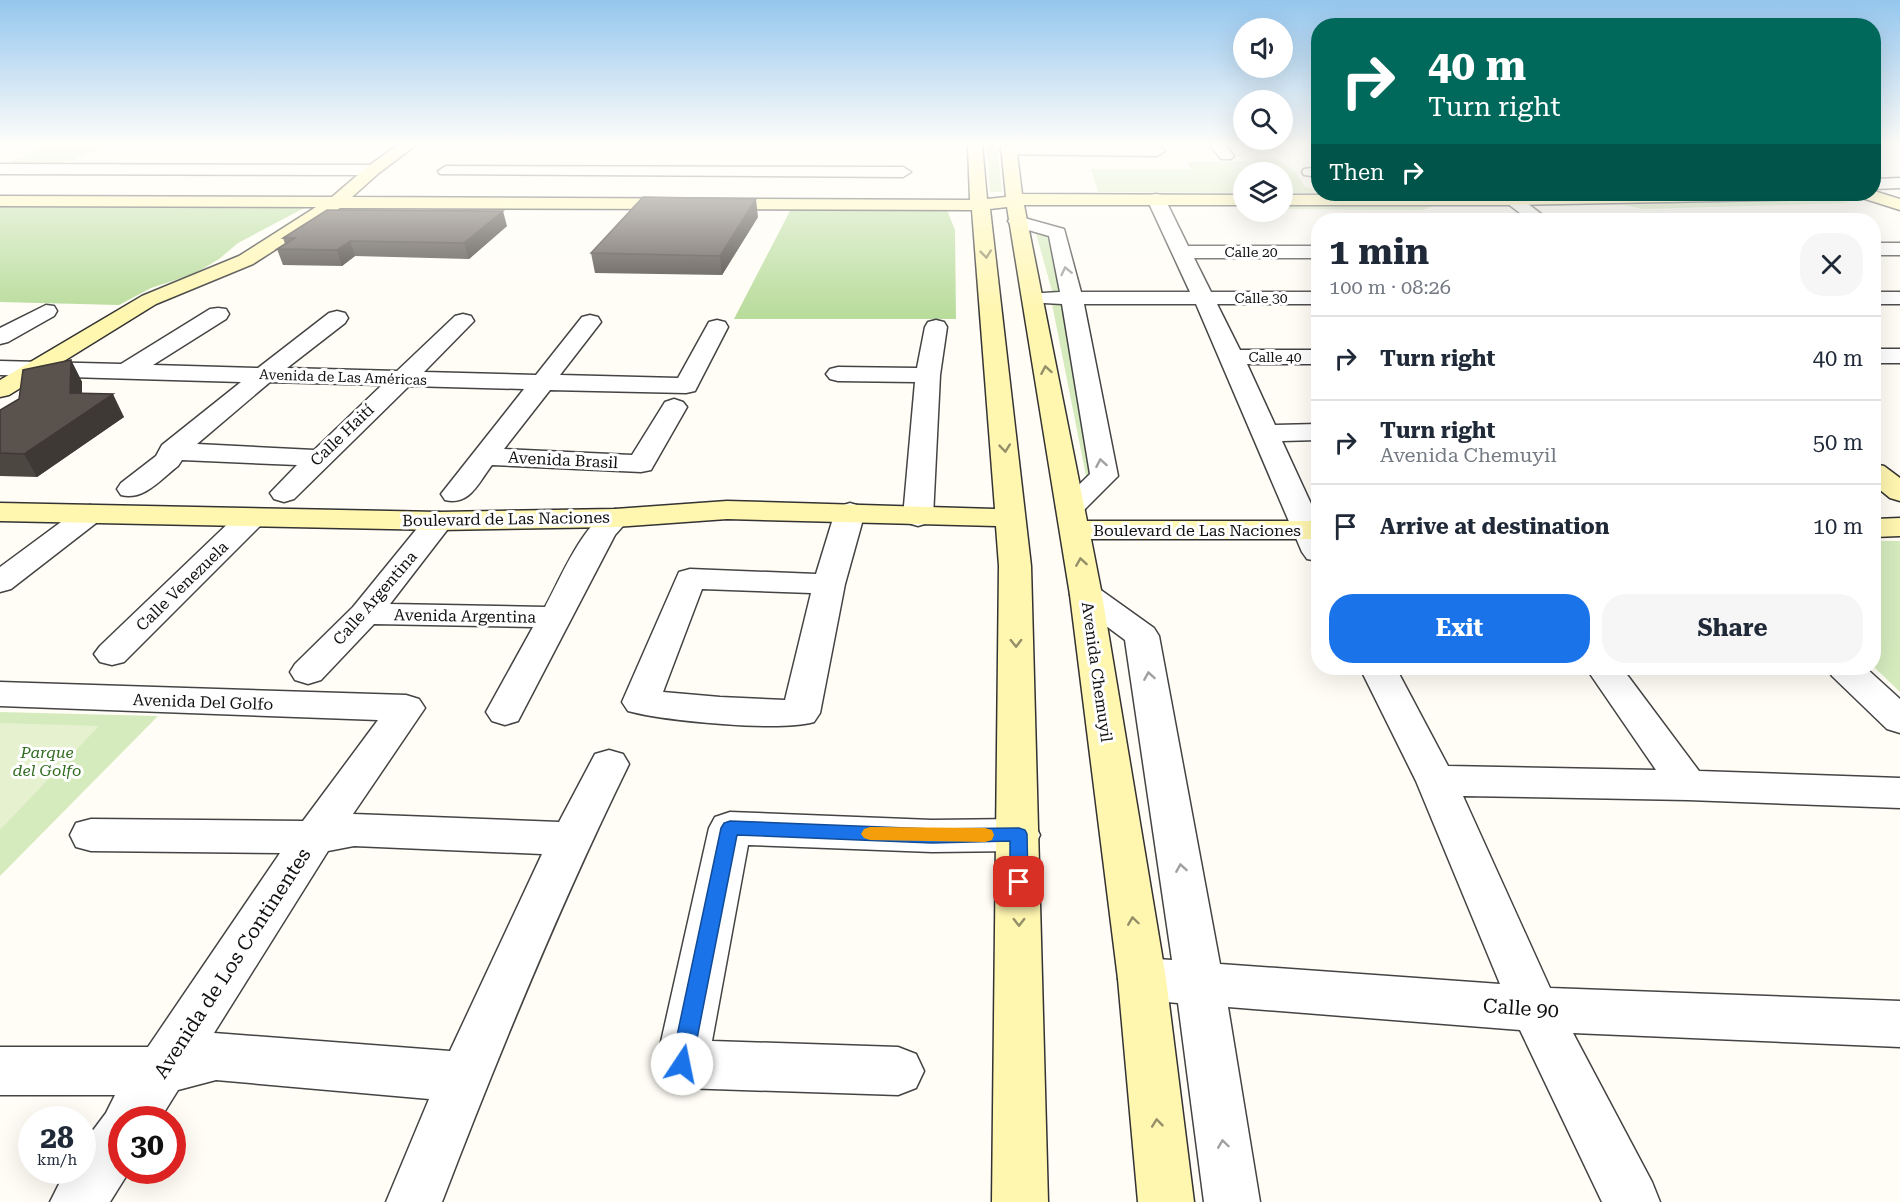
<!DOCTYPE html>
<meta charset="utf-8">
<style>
:root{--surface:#fff;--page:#f6f6f7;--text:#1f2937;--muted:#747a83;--line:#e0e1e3;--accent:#1a73e8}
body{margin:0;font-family:"Roboto Serif",serif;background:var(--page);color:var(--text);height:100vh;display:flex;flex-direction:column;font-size:22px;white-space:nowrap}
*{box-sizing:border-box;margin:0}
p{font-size:20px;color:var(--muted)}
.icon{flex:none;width:33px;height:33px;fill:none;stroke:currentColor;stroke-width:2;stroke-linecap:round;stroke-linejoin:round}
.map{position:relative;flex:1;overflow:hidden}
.details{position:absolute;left:1311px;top:213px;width:570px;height:462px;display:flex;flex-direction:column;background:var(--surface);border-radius:24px;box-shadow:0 6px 24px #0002}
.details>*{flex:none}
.guide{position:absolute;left:1311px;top:18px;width:570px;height:183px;border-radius:24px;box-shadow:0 6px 24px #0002;background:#00695c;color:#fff;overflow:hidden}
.tools{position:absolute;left:1233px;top:18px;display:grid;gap:12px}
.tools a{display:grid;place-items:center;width:60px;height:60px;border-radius:50%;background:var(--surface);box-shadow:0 6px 24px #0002;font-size:30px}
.speed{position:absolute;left:18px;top:1106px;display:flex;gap:12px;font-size:30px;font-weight:700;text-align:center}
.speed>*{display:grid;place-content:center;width:78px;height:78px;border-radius:50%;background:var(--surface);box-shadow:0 6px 24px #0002;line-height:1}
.speed small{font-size:15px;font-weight:400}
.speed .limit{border:9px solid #d22;background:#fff;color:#111}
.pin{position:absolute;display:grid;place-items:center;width:51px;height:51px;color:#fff;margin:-26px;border-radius:12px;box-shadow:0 3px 9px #0006}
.me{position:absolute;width:66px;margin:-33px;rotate:11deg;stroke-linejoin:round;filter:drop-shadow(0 0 4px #0008)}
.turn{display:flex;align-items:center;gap:21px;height:126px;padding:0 18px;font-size:27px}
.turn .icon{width:78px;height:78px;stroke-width:2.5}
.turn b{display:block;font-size:42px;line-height:51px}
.then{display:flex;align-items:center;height:57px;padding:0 18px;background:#0003;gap:12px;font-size:22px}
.round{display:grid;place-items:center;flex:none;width:63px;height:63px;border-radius:24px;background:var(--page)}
.overview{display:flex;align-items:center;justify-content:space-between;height:102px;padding:0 18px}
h1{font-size:36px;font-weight:700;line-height:45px}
.button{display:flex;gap:12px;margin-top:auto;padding:12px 18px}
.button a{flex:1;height:69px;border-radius:24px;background:var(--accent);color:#fff;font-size:24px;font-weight:700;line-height:69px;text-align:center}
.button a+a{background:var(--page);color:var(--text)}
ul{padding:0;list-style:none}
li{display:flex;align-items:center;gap:18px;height:84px;padding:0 18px;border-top:2px solid var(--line)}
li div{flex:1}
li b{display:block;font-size:22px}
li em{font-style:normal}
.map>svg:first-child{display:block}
.green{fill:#d5ebbd}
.forest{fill:#b9dc9c}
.pitch{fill:#e6f2cf}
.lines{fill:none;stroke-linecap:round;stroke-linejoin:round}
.street-casing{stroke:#444;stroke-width:3}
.secondary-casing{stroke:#333;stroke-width:3}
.street{fill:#fff;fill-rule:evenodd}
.secondary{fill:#fff6b0;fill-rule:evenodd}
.wall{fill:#4d4742}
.shaded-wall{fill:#3f3936}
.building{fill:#5a524d;stroke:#3f3936;stroke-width:1.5}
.oneway{stroke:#948f68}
.oneway2{stroke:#a0a0a0}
.route{fill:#1a73e8;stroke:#114b97;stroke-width:1.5}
.slow{fill:#f59e0b}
.labels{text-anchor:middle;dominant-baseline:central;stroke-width:6;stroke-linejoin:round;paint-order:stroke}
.far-street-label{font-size:14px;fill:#111;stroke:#fff}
.street-label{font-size:16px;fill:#111;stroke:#fff}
.park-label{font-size:16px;font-style:italic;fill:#2f6b1f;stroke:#fff}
.near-street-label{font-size:20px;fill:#111;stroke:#fff}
</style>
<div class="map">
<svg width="1900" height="1202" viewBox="0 0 1900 1202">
<rect width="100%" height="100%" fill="#fffdf5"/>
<!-- green -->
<path class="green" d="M49,145H105L71,161L56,164L3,165Z
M987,145H997L1002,192H990Z
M1274,158L1295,171L1305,187L1318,189V193H1283L1282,172H1244L1243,193L1098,192L1091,169H1191L1187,162L1254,161L1253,159Z
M1834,198L1849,203L1643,209L1616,203Z
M1283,205H1436L1422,210L1283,209Z
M1035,230L1052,236L1064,291H1052Z
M1052,304H1063L1091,479L1087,481Z
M1874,541H1900V692L1874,667Z
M0,712L158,716L0,876Z"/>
<!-- forest -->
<path class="forest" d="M0,205L308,206L238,243L219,259L194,274L151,288L119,305L0,302Z
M791,209L947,210L955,230L956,319H734Z"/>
<!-- pitch -->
<path class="pitch" d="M0,723L99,726L0,830Z"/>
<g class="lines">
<!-- street casing -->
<g class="street-casing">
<path id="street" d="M1210,145H1225L1234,156L1231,159H1221Z
M1008,146H1157L1165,151L1157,156L1003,154L1000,151Z
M0,164L373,165L381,170L373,175L0,174Z
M446,166L903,167L911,172L903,177L440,174L438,171Z
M1318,167V177L1304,175L1302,172L1304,169Z
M1900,178V188L1874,189V179Z
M1156,194L1162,195L1165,199L1188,246H1318V258H1194L1211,292H1318V304H1217L1240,350H1318V364H1247L1275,425L1318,424V440L1282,441L1318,519V561L1307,559L1302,552L1196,304H1084L1118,476L1081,513L1071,516L1061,513L1056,507L1090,474L1062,304L1026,302L1023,298L1026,294L1060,292L1049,236L1011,225L1008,221L1011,217L1017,216L1064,229L1081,292H1190L1147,199L1150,195Z
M1512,195L1518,196L1549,220H1529L1503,200L1506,196Z
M1874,243H1900V255H1874Z
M1874,292H1900V304H1874Z
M46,305L54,306L57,311L54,316L8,342L0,344V328Z
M218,308L226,309L229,314L226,319L153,365L258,368L329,313L337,311L345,313L348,318L345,323L287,368L397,371L455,316L463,314L471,316L474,321L424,372L536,375L582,317L590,315L598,317L601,322L560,375L678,378L709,322L717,320L725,322L728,327L695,391L686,393L550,390L504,449L632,455L665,402L674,399L683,402L687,407L651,470L641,472L492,465C478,483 470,506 445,500L441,494L524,389L409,386L294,499L284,502L274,499L270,493L297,465L182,460L178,466C161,479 144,501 121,495L117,489L121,483L156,456L162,445L241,382L0,375V361L121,364L210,309ZM270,382L382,385L314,450L197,444Z
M936,320L944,322L947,327L940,375L933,517L928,523L918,526L908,523L903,517L915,382L838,381L830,379L826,374L830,369L838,367L917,368L925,327L928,322Z
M1874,349H1900V363H1874Z
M850,503L860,506L865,512L845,584L820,713L814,722C780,732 664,721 628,711L622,702L679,572L690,569L816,574L835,512L840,506ZM702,589L811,593L785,700L720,697L663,692Z
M90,505L100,508L105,514L100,520L11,589L0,592V567L80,508Z
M251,509L262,512L266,518L262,524L124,662L112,665L100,662L94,654L100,646L240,512Z
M615,509L626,512L630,518L615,535L518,721L505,725L492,721L486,712L533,627L374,624L321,680L308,684L295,680L290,672L295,664L353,607L428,515L439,512L450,515L454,521L390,604L545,607C560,580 585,517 615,509Z
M1086,585L1098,588L1154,628L1159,636L1220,964L1500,984L1416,781L1360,668H1396L1448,766L1656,770L1586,668H1622L1699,771L1900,778V808L1688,800L1463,796L1550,988L1900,1001V1047L1573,1033L1652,1182L1660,1202H1602L1520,1030L1228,1007L1260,1202H1204L1178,1003L1142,1000L1125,994L1118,979L1125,964L1142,958L1172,960L1125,640L1074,602L1070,595L1074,588Z
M1827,668H1866L1900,699V733L1887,729L1832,676Z
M0,682L406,695L419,699L425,708L353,814L559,822L595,754L609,750L623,754L629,764C559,907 499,1053 442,1202H386L429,1099L216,1080L178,1090L160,1119H122V1170H130L110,1202H50L66,1170H82V1145L106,1113L115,1095H0V1047H148L280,853L91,851L76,847L70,835L76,823L91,819L303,821L378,720L0,706ZM354,846L542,854L450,1051L214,1033L328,851Z
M730,812L932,820L1019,819L1034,823L1040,835L1034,847L1019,851L932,852L748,845L712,1041L898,1047L916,1054L924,1071L916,1088L898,1095L682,1088L664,1081L656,1064L709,828L715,817Z"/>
</g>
<!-- secondary casing -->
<g class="secondary-casing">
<path id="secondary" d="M398,145H416L379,173L352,197L970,200L968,145H982L987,199L1006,197L1001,145H1016L1022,194L1244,195V205H1024L1087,521H1318V539H1091L1102,595L1166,979L1194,1202H1138L1118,979L1070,595L1007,207L990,209L1031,566L1048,1202H992L999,566L996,526L727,519L615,527L439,530L0,521V503L439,512L615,509L727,501L995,509L972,210L340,208L253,264L156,304L9,395L0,397V380L142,296L239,256L316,207L0,206V196L332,197L367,167Z
M1874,191L1900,199V210L1862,198L1512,205H1282V195L1874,194Z
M1874,464L1884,466L1900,478V501L1890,498L1874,485Z
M1900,518V536L1874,537V519Z"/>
</g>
<!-- street -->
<use href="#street" class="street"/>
<!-- secondary -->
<use href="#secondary" class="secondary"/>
</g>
<!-- wall -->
<path class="wall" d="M758,217L722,275L595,273L591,253Z
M507,226L469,259L355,256L342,266L283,265L277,249L285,244L283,238Z
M71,360L82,382V393L124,417L37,477L0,476V410L19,399Z"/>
<!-- shaded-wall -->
<path class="shaded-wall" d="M756,199L758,217L722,275L720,256Z
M503,211L507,226L469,259L464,243Z
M350,241L355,256L342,266L337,250Z
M71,360L82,382V415L70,393Z
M113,394L124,417L37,477L24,454Z"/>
<!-- building -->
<path class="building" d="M643,197L756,199L720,256L591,253Z
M327,210L503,211L464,243L350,241L337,250L277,249L295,238H283Z
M71,360L70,393L113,394L24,454L0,453V410L19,399L23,370Z"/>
<!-- one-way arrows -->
<defs><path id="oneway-chevron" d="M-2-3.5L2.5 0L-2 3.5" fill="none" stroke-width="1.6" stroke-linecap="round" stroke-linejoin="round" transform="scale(1.5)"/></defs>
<g class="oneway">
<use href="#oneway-chevron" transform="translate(986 254) rotate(84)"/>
<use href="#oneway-chevron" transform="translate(1046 370) rotate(-100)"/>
<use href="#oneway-chevron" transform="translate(1005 448) rotate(84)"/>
<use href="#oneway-chevron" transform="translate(1081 562) rotate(-99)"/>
<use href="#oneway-chevron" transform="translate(1016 643) rotate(89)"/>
<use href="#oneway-chevron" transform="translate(1133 921) rotate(-98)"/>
<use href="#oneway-chevron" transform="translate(1019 922) rotate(90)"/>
<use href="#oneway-chevron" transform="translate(1157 1123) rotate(-96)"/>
</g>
<g class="oneway2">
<use href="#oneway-chevron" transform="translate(1066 271) rotate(-102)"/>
<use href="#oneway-chevron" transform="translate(1101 463) rotate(-100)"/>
<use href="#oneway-chevron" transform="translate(1149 676) rotate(-99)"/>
<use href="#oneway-chevron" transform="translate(1181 868) rotate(-99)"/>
<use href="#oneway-chevron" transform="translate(1223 1144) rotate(-98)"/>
</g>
<!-- sky -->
<linearGradient id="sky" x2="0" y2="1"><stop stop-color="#95c6ee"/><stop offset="0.46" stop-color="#fffefa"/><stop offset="1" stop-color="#fffefa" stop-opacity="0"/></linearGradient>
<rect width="1900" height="314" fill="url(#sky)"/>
<!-- route -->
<path class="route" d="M730,821L932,829L1019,828L1025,830L1027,834L1028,882L1025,888L1019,890L1012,888L1010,882V841L932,843L737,835L692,1064L689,1071L682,1074L674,1071L671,1064L721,828L724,823Z"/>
<!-- slow -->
<path class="slow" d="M870,827L985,828L992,830L994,835L992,840L985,842L870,840L864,838L861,834L864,829Z"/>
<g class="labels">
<!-- far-street labels -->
<g class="far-street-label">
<text x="1251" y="252">Calle 20</text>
<text x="1261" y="298">Calle 30</text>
<text x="1275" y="357">Calle 40</text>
<text transform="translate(343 377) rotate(2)">Avenida de Las Américas</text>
</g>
<!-- street labels -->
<g class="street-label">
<text transform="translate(342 435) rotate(-44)">Calle Haití</text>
<text transform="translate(563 460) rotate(3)">Avenida Brasil</text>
<text transform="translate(506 519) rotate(-1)">Boulevard de Las Naciones</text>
<text x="1197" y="530">Boulevard de Las Naciones</text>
<text transform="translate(182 586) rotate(-44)">Calle Venezuela</text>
<text transform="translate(375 598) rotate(-49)">Calle Argentina</text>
<text transform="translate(465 616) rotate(1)">Avenida Argentina</text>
<text transform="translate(1097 672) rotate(82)">Avenida Chemuyil</text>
<text transform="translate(203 702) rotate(2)">Avenida Del Golfo</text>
</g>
<!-- park labels -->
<g class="park-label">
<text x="47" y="752">Parque<tspan x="47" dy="18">del Golfo</tspan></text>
</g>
<!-- near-street labels -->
<g class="near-street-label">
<text transform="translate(232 963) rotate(-57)">Avenida de Los Continentes</text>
<text transform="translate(1521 1008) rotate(4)">Calle 90</text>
</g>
</g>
</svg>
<div class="tools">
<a><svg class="icon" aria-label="sound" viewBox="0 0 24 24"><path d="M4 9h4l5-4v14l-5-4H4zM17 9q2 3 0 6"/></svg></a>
<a><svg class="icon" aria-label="search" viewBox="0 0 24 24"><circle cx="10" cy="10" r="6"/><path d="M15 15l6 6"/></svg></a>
<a><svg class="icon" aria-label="layers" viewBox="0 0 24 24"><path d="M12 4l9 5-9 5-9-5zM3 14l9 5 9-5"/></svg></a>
</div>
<div class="speed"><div>28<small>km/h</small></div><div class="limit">30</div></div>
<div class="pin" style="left:1019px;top:882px;background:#d93025"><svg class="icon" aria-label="arrive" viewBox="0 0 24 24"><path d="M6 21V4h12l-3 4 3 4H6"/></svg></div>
<svg class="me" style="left:682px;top:1064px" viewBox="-20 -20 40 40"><circle r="19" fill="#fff"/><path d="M0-13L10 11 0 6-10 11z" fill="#1a73e8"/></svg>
<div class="guide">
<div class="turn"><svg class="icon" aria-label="right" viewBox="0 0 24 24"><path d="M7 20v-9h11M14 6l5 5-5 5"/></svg><div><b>40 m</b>Turn right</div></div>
<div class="then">Then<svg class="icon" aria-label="right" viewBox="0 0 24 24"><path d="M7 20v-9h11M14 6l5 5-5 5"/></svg></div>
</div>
<section class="details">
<div class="overview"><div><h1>1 min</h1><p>100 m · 08:26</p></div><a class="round"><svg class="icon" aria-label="close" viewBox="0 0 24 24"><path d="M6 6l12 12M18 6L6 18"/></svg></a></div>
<ul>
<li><svg class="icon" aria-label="right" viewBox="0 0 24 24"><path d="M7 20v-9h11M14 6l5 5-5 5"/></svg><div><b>Turn right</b></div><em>40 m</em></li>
<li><svg class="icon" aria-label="right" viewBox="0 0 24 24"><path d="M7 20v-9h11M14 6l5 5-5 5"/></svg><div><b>Turn right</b><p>Avenida Chemuyil</p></div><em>50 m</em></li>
<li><svg class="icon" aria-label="arrive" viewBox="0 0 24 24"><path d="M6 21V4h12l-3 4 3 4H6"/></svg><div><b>Arrive at destination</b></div><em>10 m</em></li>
</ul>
<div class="button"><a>Exit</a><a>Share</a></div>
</section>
</div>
